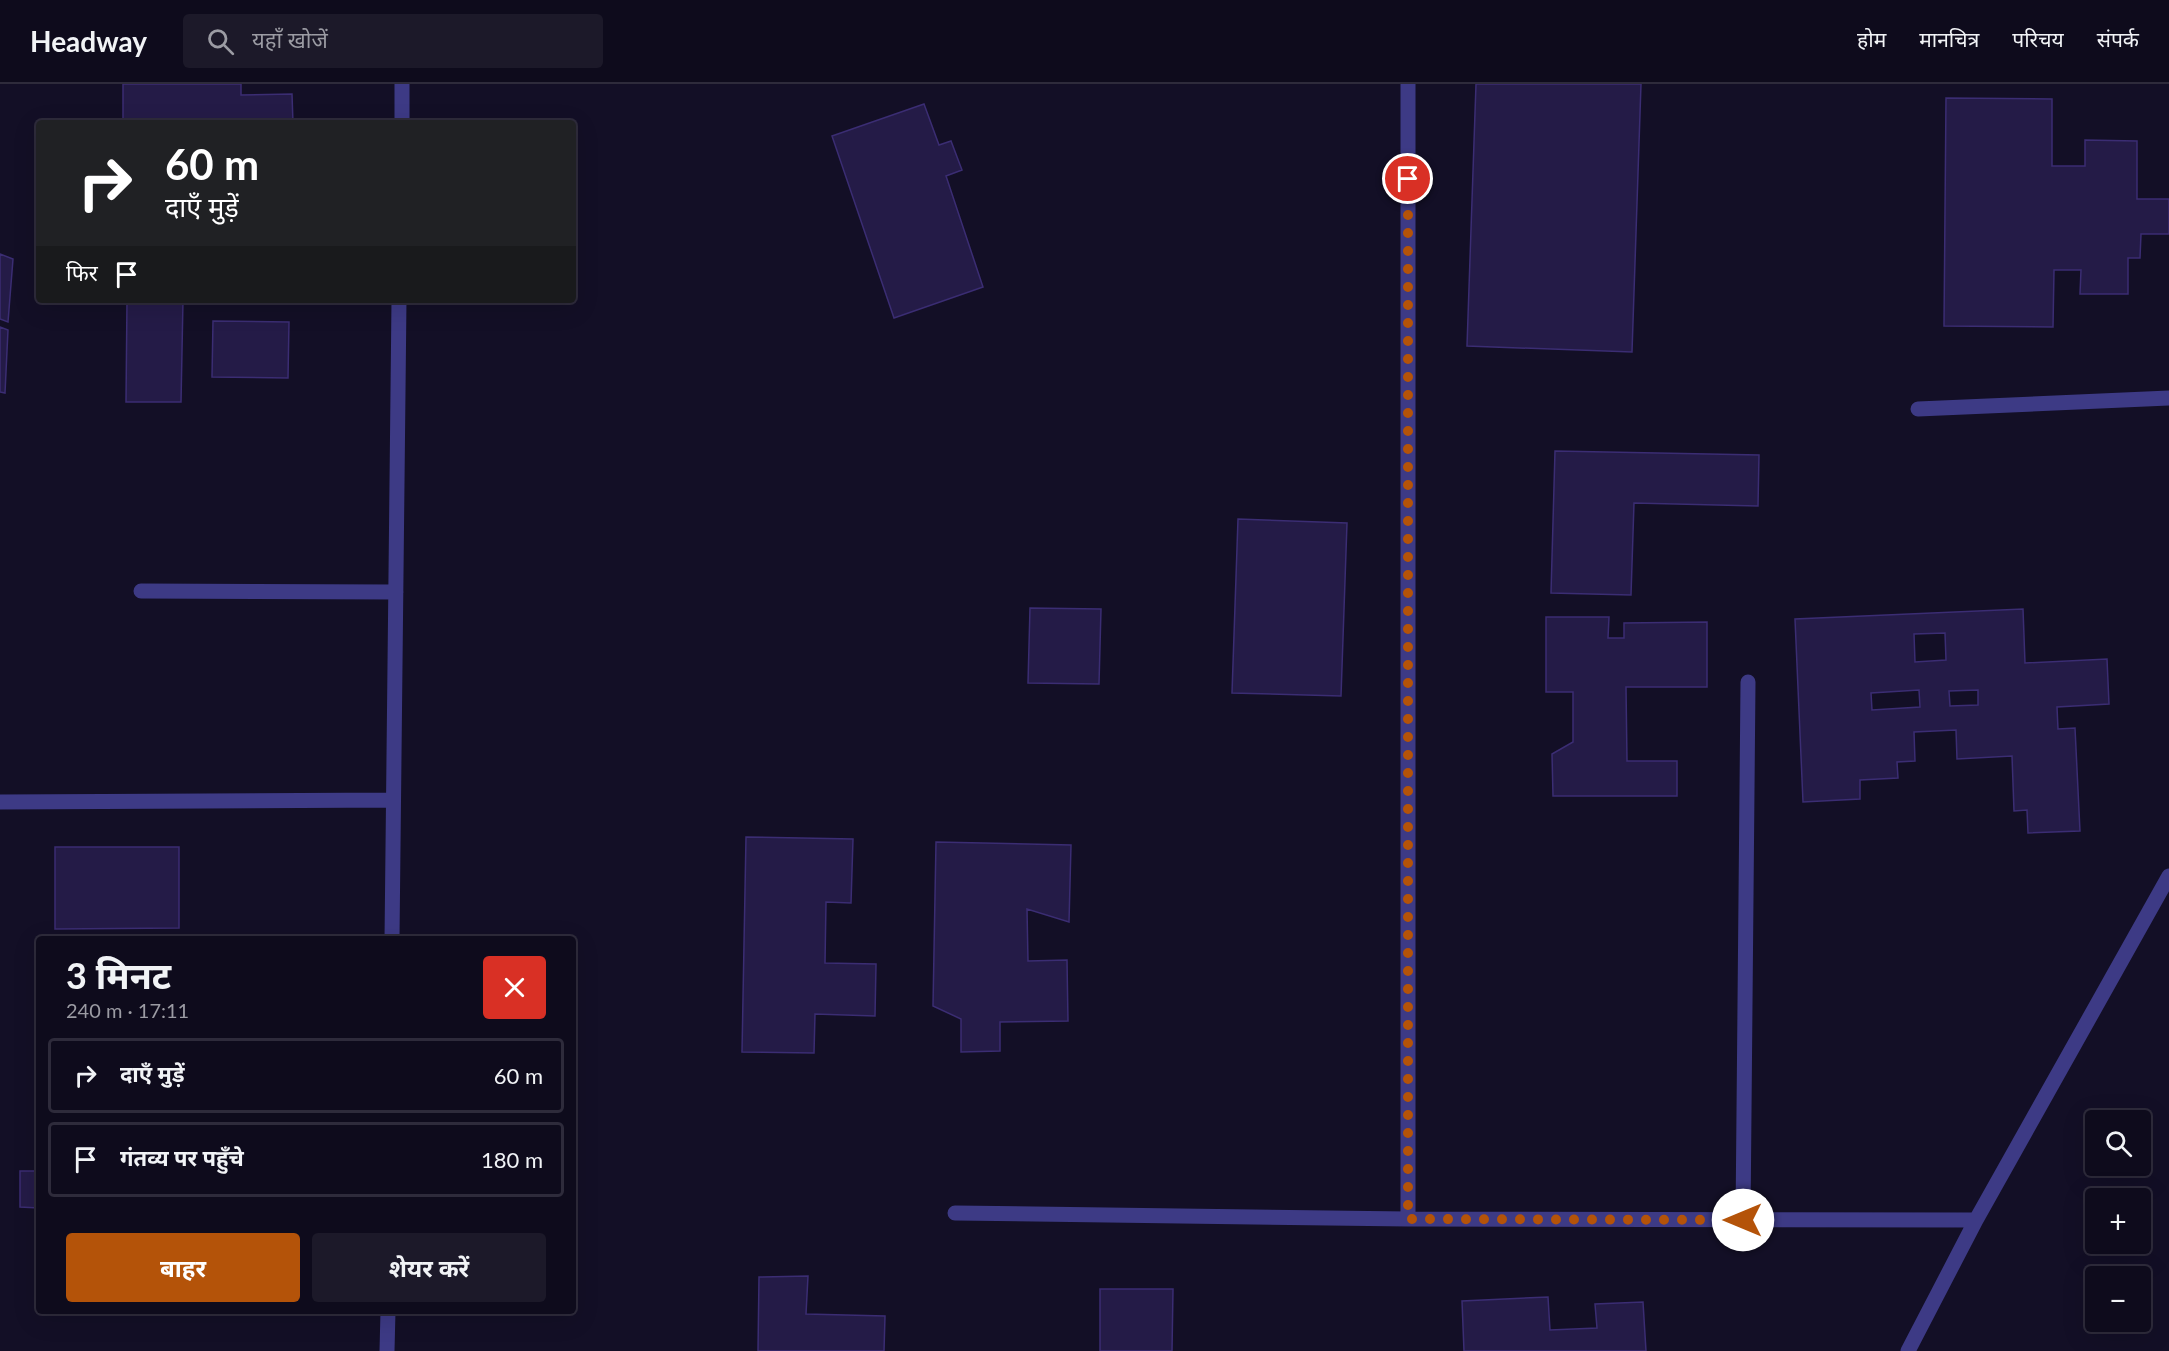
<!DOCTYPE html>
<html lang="hi">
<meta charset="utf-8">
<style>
:root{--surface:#0e0b1c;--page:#1c1929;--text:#f1f3f6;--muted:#9b9ba3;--line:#2e2b3b;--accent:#b45309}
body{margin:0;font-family:Lato,"Noto Sans Devanagari",sans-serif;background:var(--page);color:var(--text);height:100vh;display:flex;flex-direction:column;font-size:22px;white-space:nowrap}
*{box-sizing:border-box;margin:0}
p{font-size:20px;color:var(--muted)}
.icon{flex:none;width:33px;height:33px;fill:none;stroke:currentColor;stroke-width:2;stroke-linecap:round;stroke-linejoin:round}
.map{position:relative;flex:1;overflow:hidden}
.panel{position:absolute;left:36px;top:852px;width:540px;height:378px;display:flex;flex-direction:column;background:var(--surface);border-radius:6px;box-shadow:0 6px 24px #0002,0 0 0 2px var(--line)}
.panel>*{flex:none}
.hud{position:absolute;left:36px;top:36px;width:540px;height:183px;border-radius:6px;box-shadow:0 6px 24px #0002,0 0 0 2px var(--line);background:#202124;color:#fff;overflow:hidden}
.buttons{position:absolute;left:2085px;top:1026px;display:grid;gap:12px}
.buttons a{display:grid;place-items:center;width:66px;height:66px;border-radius:6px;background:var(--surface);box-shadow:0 6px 24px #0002,0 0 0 2px var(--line);font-size:30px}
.pin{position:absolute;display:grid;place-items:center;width:51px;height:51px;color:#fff;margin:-26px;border:3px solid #fff;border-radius:50%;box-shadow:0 2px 6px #0007}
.me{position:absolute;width:66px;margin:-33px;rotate:270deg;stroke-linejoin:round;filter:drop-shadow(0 0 4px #0008)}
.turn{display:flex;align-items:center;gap:21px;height:126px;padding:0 30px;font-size:27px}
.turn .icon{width:78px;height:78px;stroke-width:2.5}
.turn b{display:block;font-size:42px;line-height:51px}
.then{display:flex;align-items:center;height:57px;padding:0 30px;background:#0003;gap:12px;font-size:22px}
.round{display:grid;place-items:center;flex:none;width:63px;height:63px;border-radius:6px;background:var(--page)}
.headline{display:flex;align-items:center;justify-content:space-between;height:102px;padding:0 30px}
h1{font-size:36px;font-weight:700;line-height:45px}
.cta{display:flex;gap:12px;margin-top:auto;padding:12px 30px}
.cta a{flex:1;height:69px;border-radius:6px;background:var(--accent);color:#fff;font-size:24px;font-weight:700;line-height:69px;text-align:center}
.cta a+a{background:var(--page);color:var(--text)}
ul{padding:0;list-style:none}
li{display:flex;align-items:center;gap:18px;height:75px;margin:0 12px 9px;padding:0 18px;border:3px solid var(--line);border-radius:6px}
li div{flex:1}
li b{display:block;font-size:22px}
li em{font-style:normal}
header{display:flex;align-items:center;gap:36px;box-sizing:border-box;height:84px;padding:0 30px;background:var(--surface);border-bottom:2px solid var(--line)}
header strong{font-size:28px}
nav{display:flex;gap:33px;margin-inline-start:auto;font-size:21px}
.search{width:420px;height:54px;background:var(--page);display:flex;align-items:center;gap:15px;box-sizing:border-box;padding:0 21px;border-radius:6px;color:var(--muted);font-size:22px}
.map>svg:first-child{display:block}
.building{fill:#241b47;stroke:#3b2d73;stroke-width:1.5;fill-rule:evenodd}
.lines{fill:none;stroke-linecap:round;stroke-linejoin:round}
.minor{stroke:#3d3a85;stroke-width:15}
.route{stroke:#b45309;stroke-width:10;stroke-dasharray:0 18}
</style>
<header>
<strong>Headway</strong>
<div class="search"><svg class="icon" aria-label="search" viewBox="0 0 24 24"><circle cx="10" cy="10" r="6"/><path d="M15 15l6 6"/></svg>यहाँ खोजें</div>
<nav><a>होम</a><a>मानचित्र</a><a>परिचय</a><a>संपर्क</a></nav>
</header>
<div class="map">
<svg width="2169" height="1267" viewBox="0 0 2169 1267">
<rect width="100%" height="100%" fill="#130f26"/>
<!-- building -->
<path class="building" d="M123,0H241V11L292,10L293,39H123Z
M1476,0H1641L1632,268L1467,262Z
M1946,14L2052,15V82H2085V56L2137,57V115H2169V150H2141L2140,174H2128V210H2080L2081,186H2054L2053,243L1944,242Z
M924,20L939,61L951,57L962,86L946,92L983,203L894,234L832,52Z
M0,170L13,175L8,238L0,235Z
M127,216H183L181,318H126Z
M213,237L289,238L288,294L212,293Z
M0,243L8,246L5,309L0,308Z
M1555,367L1759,371L1758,422L1634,419L1631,511L1551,509Z
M1238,435L1347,439L1341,612L1232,609Z
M1030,524L1101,525L1099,600L1028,599Z
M2023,525L2025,579L2107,575L2109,620L2057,623L2058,645L2075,644L2080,747L2028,749L2027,726L2014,727L2012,672L1957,675L1956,646L1914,648L1915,677L1897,678L1898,694L1860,696V715L1803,718L1795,535ZM1945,549L1946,576L1915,578L1914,550ZM1919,606L1920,623L1872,626L1871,609ZM1978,606V621L1950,622L1949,607Z
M1546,533H1609L1608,554H1624V539L1707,538V603H1626L1627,677H1677V712H1553L1552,670L1573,658V608H1546Z
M746,753L853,755L851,819L826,818L825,879L876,880L875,932L815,930L814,969L742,968Z
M936,758L1071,761L1069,838L1027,825L1028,877L1067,876L1068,937L1000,938V967L961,968V935L933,922Z
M55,763H179V844L55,845Z
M20,1087H39V1124L20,1123Z
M808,1192L806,1230L885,1232L884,1267H758L759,1193Z
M1100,1205H1173L1172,1267H1100Z
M1548,1213L1550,1246L1597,1244L1595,1220L1643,1218L1646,1267H1464L1462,1217Z"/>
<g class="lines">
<!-- minor -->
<path class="minor" d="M1408,0V1135L1976,1136
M402,39V0
M1918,325L2169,314
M141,507L396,508
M0,718L393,716
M392,855L399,216
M955,1129L1408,1135
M1743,1135L1748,598
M387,1267L388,1227
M1908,1267L1976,1136L2169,792"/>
</g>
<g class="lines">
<!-- route -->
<path class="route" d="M1408,95V1135L1743,1136"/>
</g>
</svg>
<div class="buttons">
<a><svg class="icon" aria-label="search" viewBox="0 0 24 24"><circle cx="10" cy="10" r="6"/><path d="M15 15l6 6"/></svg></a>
<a>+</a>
<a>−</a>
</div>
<div class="pin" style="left:1408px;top:95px;background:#d93025"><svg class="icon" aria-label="arrive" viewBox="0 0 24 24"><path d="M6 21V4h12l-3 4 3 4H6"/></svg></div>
<svg class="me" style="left:1743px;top:1136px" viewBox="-20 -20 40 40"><circle r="19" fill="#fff"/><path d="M0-13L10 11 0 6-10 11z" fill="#b45309"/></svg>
<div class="hud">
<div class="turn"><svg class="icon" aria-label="right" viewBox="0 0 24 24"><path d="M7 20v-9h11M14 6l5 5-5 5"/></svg><div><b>60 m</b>दाएँ मुड़ें</div></div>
<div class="then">फिर<svg class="icon" aria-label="arrive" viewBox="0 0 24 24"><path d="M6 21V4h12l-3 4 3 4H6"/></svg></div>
</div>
<section class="panel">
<div class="headline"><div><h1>3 मिनट</h1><p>240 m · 17:11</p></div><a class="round" style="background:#d93025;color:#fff"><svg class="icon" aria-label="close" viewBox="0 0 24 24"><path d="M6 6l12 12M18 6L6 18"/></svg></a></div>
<ul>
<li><svg class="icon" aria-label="right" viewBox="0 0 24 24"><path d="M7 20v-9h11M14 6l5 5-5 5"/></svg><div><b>दाएँ मुड़ें</b></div><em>60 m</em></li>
<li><svg class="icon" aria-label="arrive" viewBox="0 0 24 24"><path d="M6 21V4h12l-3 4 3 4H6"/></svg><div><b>गंतव्य पर पहुँचे</b></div><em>180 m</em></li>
</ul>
<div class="cta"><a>बाहर</a><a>शेयर करें</a></div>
</section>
</div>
